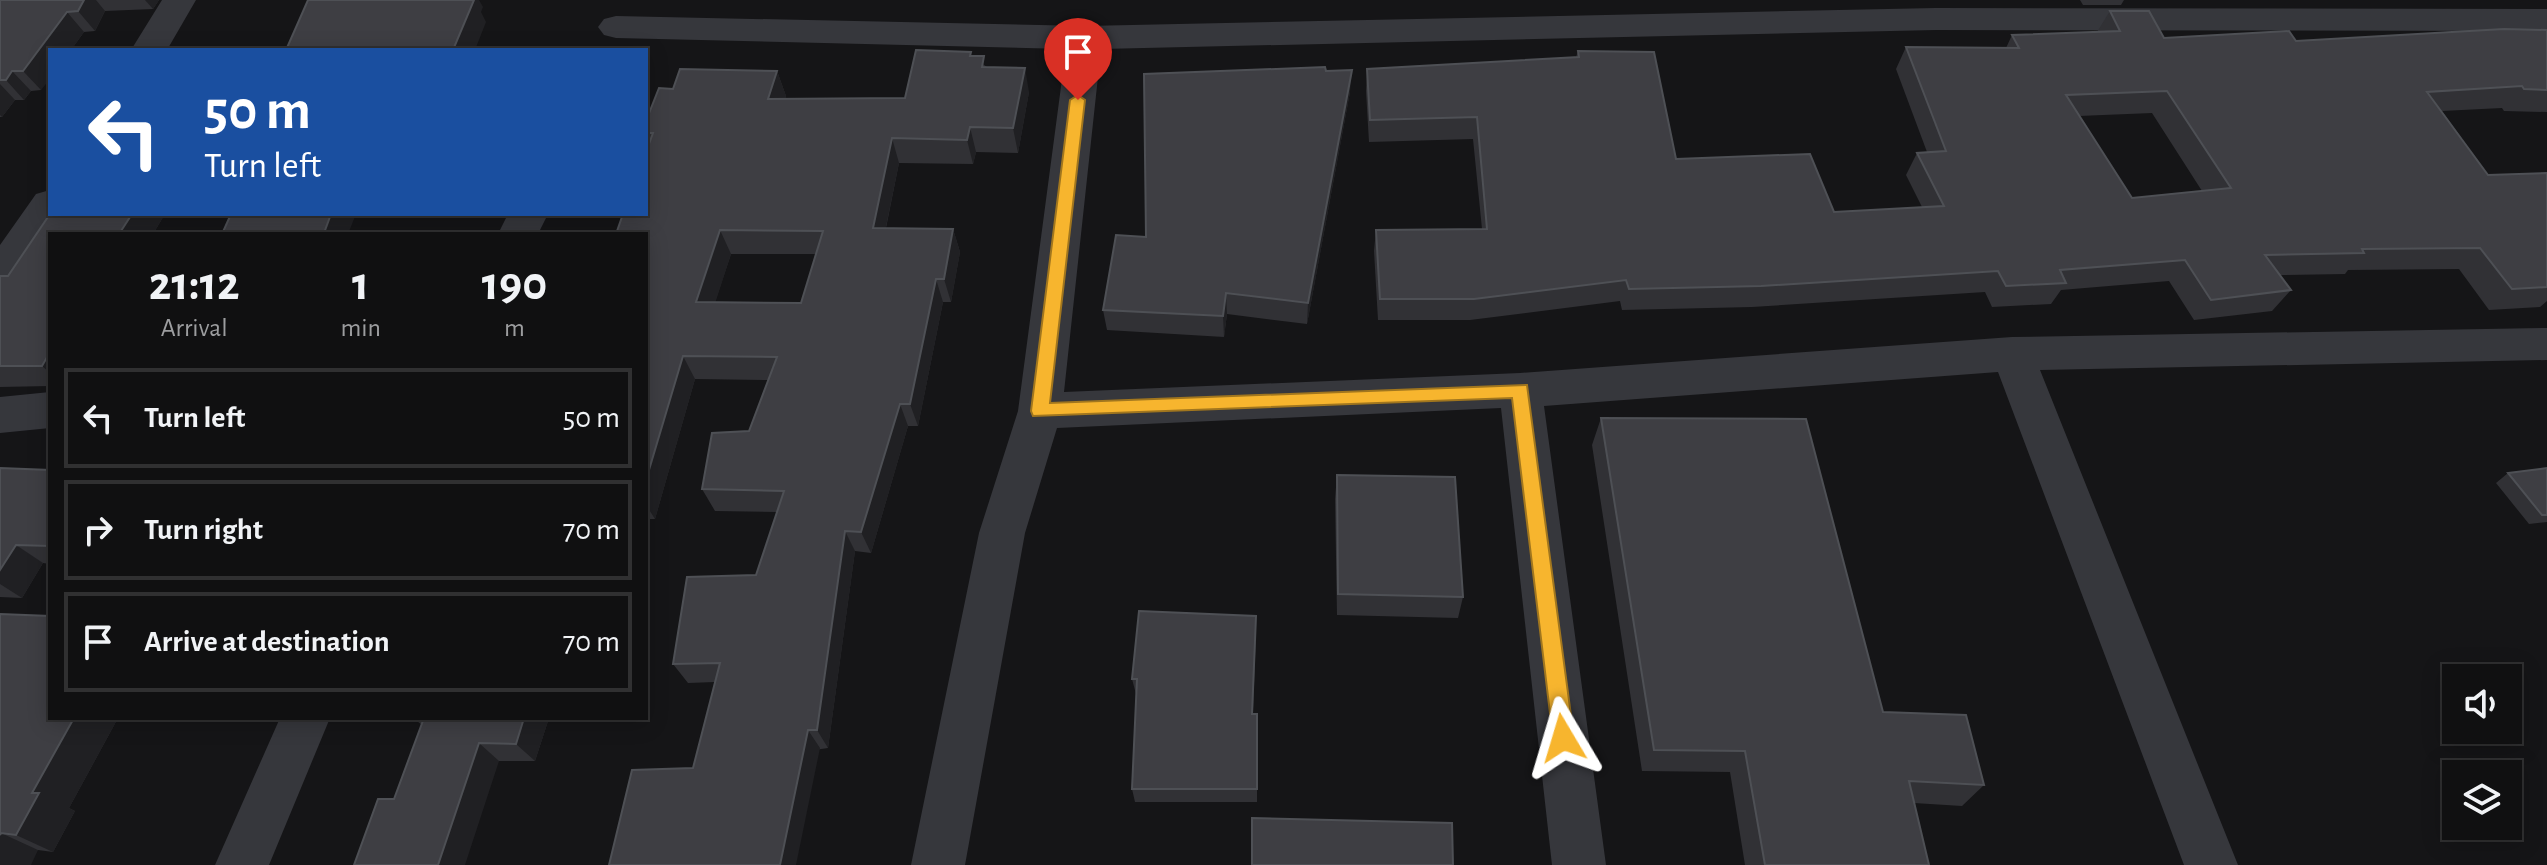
<!DOCTYPE html>
<style>
:root{--surface:#101011;--page:#1e1e1f;--text:#f1f3f6;--muted:#9c9d9f;--line:#303031}
body{margin:0;font-family:"Alegreya Sans",sans-serif;background:var(--page);color:var(--text);height:100vh;display:flex;flex-direction:column;font-size:30px;white-space:nowrap}
*{box-sizing:border-box;margin:0}
p{font-size:26px;color:var(--muted)}
.icon{flex:none;width:44px;height:44px;fill:none;stroke:currentColor;stroke-width:2;stroke-linecap:round;stroke-linejoin:round}
.map{position:relative;flex:1;overflow:hidden}
.panel{position:absolute;left:48px;top:232px;width:600px;height:488px;display:flex;flex-direction:column;background:var(--surface);border-radius:0px;box-shadow:0 4px 20px #0003,0 0 0 2px var(--line)}
.panel>*{flex:none}
.top-card{position:absolute;left:48px;top:48px;width:600px;height:168px;border-radius:0px;box-shadow:0 4px 20px #0003,0 0 0 2px var(--line);background:#1a4fa0;color:#fff;overflow:hidden}
.buttons{position:absolute;left:2442px;top:664px;display:grid;gap:16px}
.buttons a{display:grid;place-items:center;width:80px;height:80px;border-radius:0px;background:var(--surface);box-shadow:0 4px 20px #0003,0 0 0 2px var(--line);font-size:40px}
.pin{position:absolute;display:grid;place-items:center;width:68px;height:68px;color:#fff;margin:-82px -34px;border-radius:50% 50% 50% 0;rotate:-45deg;box-shadow:0 0 8px #0007}
.pin .icon{rotate:45deg}
.me{position:absolute;width:88px;margin:-44px;rotate:353deg;stroke-linejoin:round;filter:drop-shadow(0 0 6px #0008)}
.turn{display:flex;align-items:center;gap:28px;height:168px;padding:0 24px;font-size:36px}
.turn .icon{width:104px;height:104px;stroke-width:2.5}
.turn b{display:block;font-size:56px;line-height:68px}
.eta{display:flex;justify-content:space-evenly;align-items:center;height:136px;text-align:center}
.eta b{font-size:48px;font-weight:700;line-height:56px}
ul{padding:0;list-style:none}
li{display:flex;align-items:center;gap:24px;height:100px;margin:0 16px 12px;padding:0 8px;border:4px solid var(--line);border-radius:0px}
li div{flex:1}
li b{display:block;font-size:30px}
li em{font-style:normal}
.map>svg:first-child{display:block}
.lines{fill:none;stroke-linecap:round;stroke-linejoin:round}
.street{fill:#36373c;fill-rule:evenodd}
.wall{fill:#313135;fill-rule:evenodd}
.shaded-wall{fill:#202023}
.building{fill:#3e3e43;stroke:#4e5055;stroke-width:2;fill-rule:evenodd}
.route{fill:#f7b52e;stroke:#a1761e;stroke-width:2}
</style>
<div class="map">
<svg width="2547" height="865" viewBox="0 0 2547 865">
<rect width="100%" height="100%" fill="#151517"/>
<g class="lines">
<!-- street -->
<path class="street" d="M162,0H196L167,50H131Z
M1936,8L2547,9V31L1936,30L1101,49L1064,392L1520,373L2012,337L2547,328V360L2040,370L2238,865H2184L1998,372L1544,406L1606,865H1552L1501,408L1057,428L1025,533L965,865H911L979,533L1018,411L1066,49L616,38L604,35L598,27L604,19L616,16L1085,26Z
M50,190V214H64L14,287L0,291V245L36,194Z
M508,214H548L538,234H498Z
M50,392V428L0,433V397Z
M280,718H330L269,865H215Z"/>
</g>
<!-- wall -->
<path class="wall" d="M0,0H159L153,9L105,11L95,31L84,32L71,50H50L41,90L31,91L24,100H15L2,117H0Z
M2080,0H2124L2121,5H2083Z
M2110,11L2164,38L2296,41L2547,30V112L2504,111L2502,108L2442,111L2488,175L2547,173V301L2540,307L2489,310L2459,269L2348,270L2345,274L2280,275L2291,290L2272,311L2194,320L2169,281L2061,290L2051,304L1992,307L1985,292L1752,307L1622,310L1620,301L1470,320H1378L1374,251L1376,230L1482,229L1473,139L1369,142L1366,91L1367,69L1576,57L1578,51L1676,159L1834,212L1922,207L1906,175L1917,153L1927,152L1896,69L1906,47L2006,48L2012,35L2097,32ZM2152,113L2202,191L2132,198L2079,116Z
M971,52V56L987,67L1029,92L1018,153L976,152L973,164L899,163L886,228L953,229L960,252L951,302H943L918,426H908L871,553L855,551L828,748L693,768L715,682L688,683L673,664L756,575L777,512L715,511L702,489L749,431L768,380L695,379L655,519H646V234L648,147L646,143V121L777,71L786,96L785,99L905,98ZM731,254H816L801,303L715,302Z
M1326,71L1350,92L1307,324L1227,314L1224,337L1107,330L1103,310L1146,237Z
M50,214H165L153,234H50V386L0,387V276H8Z
M1601,418L1883,712L1984,785L1962,806L1914,803L1929,865H1745L1730,772L1642,771L1592,445Z
M0,468L50,470V564L43,563L22,598L0,597Z
M2547,468V522L2529,524L2496,483L2508,473Z
M1337,475L1463,597L1458,618L1337,615L1335,499Z
M0,614L50,718H118L69,808L75,811L53,852L38,850L0,865Z
M1256,632L1253,714H1257V802H1135L1132,789L1136,694L1132,679Z
M413,718H549L535,761H499L394,799L422,725Z"/>
<!-- shaded-wall -->
<path class="shaded-wall" d="M84,0H96L105,11L95,31L78,11Z
M145,0H159L153,9Z
M464,0H479L483,7L481,12L486,22L475,50H453Z
M67,12L84,32L71,50H50V79L41,90L23,71Z
M1025,68L1029,92L1018,153L1013,128Z
M1352,70L1350,92L1307,324L1308,303Z
M12,71L31,91L24,100L6,80Z
M777,71L786,96L777,124L768,99Z
M0,84L15,100L2,117L0,115Z
M970,127L976,152L973,164L967,140Z
M892,138L899,163L881,251L873,228Z
M132,214H165L153,234H119Z
M331,214H356L348,234H325L324,233Z
M953,229L960,252L951,302L944,279Z
M720,230L731,254L708,325L696,302Z
M936,279L943,302L918,426L910,404Z
M1226,293L1227,314L1224,337L1223,316Z
M50,352V373L42,366Z
M683,356L695,379L655,519L646,505V480Z
M900,404L908,426L871,553L861,532Z
M845,531L855,551L828,748L817,730Z
M16,545L43,563L22,598L0,584V570Z
M1256,616V632L1252,728V714Z
M74,718H118L69,808L75,811L53,852L16,835L32,793Z
M524,718H549L535,761L516,744Z
M808,730L820,748L796,865H780Z
M479,743L499,761L465,865H438Z
M1,833L38,850L31,865H0V835Z"/>
<!-- building -->
<path class="building" d="M0,0H84L78,11L67,12L23,71H12L6,80H0Z
M308,0H474L453,50H286Z
M2110,11H2149L2164,38L2289,31L2296,41L2504,29L2547,30V90L2524,89L2522,86L2427,92L2488,175L2547,173V287L2512,289L2480,248L2362,249L2364,253L2265,255L2291,290L2211,300L2185,260L2060,270L2066,283L2006,286L1998,271L1761,286L1629,289L1626,280L1474,299H1380L1376,230L1487,229L1477,117L1370,120L1367,69L1579,57L1578,51L1654,52L1676,159L1810,154L1834,212L1944,206L1917,153L1946,151L1906,47L2019,48L2012,35L2120,31ZM2167,91L2231,188L2132,198L2066,95Z
M916,50L971,52L970,56H984L982,67L1025,68L1013,128L970,127L967,140L892,138L873,228L953,229L944,279H936L910,404H900L861,532L845,531L817,730H808L780,865H609L632,770L693,768L720,663L673,664L687,577L756,575L784,491L702,489L712,433L749,431L777,357L683,356L646,480V234H616L623,214H646V152L653,133H646V121L659,88L673,89L680,69L777,71L768,99L905,98ZM720,230L823,231L801,303L696,302Z
M1325,67L1326,71L1352,70L1308,303L1226,293L1223,316L1103,310L1116,235L1146,237L1144,74Z
M50,214H132L119,234H50V352L42,366H0V276H8Z
M231,214H331L324,233L222,234Z
M1601,418L1806,419L1883,712L1966,715L1984,785L1909,781L1929,865H1765L1745,751L1654,750Z
M0,468L50,470V546L16,545L0,570Z
M2547,468V515H2542L2508,473Z
M1337,475L1455,477L1463,597L1338,594Z
M1139,611L1256,616L1252,714H1257V789H1132L1137,679H1132Z
M0,614L50,616V718H74L32,793H39L16,835L1,833L0,835Z
M424,718H524L516,744L479,743L438,865H354L378,799H394Z
M1252,818L1452,823L1453,865H1252Z"/>
<!-- route -->
<path class="route" d="M1078,95L1085,100L1050,403L1527,385L1574,738L1571,745L1563,748L1556,745L1553,738L1512,398L1033,416L1031,411L1070,100Z"/>
</svg>
<div class="buttons">
<a><svg class="icon" aria-label="sound" viewBox="0 0 24 24"><path d="M4 9h4l5-4v14l-5-4H4zM17 9q2 3 0 6"/></svg></a>
<a><svg class="icon" aria-label="layers" viewBox="0 0 24 24"><path d="M12 4l9 5-9 5-9-5zM3 14l9 5 9-5"/></svg></a>
</div>
<div class="pin" style="left:1078px;top:100px;background:#d93025"><svg class="icon" aria-label="arrive" viewBox="0 0 24 24"><path d="M6 21V4h12l-3 4 3 4H6"/></svg></div>
<svg class="me" style="left:1563px;top:738px" viewBox="-20 -20 40 40"><path d="M0-17L14 15 0 8-14 15z" fill="#f7b52e" stroke="#fff" stroke-width="4"/></svg>
<div class="top-card">
<div class="turn"><svg class="icon" aria-label="left" viewBox="0 0 24 24"><path d="M17 20v-9H6M10 6l-5 5 5 5"/></svg><div><b>50 m</b>Turn left</div></div>
</div>
<section class="panel">
<div class="eta">
<div><b>21:12</b><p>Arrival</p></div>
<div><b>1</b><p>min</p></div>
<div><b>190</b><p>m</p></div>
</div>
<ul>
<li><svg class="icon" aria-label="left" viewBox="0 0 24 24"><path d="M17 20v-9H6M10 6l-5 5 5 5"/></svg><div><b>Turn left</b></div><em>50 m</em></li>
<li><svg class="icon" aria-label="right" viewBox="0 0 24 24"><path d="M7 20v-9h11M14 6l5 5-5 5"/></svg><div><b>Turn right</b></div><em>70 m</em></li>
<li><svg class="icon" aria-label="arrive" viewBox="0 0 24 24"><path d="M6 21V4h12l-3 4 3 4H6"/></svg><div><b>Arrive at destination</b></div><em>70 m</em></li>
</ul>
</section>
</div>
